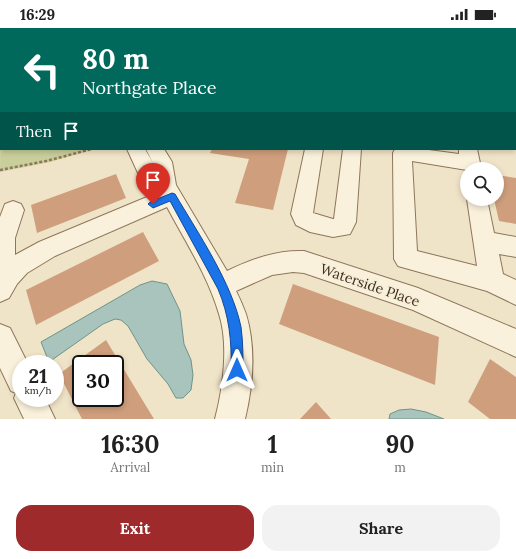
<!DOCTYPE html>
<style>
:root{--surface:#fff;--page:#f2f2f2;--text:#222;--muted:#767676;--accent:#9e2a2b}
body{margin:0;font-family:Lora,serif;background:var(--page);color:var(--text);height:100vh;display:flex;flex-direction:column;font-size:15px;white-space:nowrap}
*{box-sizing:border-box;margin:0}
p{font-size:13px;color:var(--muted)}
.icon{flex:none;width:22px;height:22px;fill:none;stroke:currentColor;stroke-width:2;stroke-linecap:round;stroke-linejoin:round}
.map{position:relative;height:391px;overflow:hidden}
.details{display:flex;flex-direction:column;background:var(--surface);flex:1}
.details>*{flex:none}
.hud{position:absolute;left:0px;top:0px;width:516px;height:122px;box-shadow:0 2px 6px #0003;background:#00695c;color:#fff;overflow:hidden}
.controls{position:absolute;left:460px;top:134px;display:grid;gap:8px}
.controls a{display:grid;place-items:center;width:44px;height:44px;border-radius:50%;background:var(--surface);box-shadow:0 2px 6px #0003;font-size:20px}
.speed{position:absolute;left:12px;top:327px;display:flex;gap:8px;font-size:20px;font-weight:700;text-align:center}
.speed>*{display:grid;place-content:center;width:52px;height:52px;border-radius:50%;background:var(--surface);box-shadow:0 2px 6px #0003;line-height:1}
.speed small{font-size:10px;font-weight:400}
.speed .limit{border:2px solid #111;border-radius:6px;background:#fff;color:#111}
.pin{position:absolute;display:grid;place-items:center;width:34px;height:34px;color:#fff;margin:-41px -17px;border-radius:50% 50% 50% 0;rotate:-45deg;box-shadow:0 0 4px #0007}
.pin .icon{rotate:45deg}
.me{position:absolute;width:44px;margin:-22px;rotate:0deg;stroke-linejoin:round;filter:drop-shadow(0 0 3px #0008)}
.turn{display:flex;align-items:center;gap:14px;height:84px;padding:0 16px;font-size:18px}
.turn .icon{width:52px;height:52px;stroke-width:2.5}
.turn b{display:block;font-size:28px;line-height:34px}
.then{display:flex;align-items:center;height:38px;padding:0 16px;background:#0003;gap:8px;font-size:15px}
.eta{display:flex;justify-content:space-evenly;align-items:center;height:68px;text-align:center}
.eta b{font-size:24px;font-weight:700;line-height:28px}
.action{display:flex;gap:8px;margin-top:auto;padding:8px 16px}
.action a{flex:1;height:46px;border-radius:16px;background:var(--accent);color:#fff;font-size:16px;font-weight:700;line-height:46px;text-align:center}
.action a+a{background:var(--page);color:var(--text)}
.status{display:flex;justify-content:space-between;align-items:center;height:28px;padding:0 20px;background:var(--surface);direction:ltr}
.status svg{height:11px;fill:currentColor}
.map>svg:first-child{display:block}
.green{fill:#c9cf9b}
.water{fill:#a9c4bc;stroke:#6f938a}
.building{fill:#cf9f7d;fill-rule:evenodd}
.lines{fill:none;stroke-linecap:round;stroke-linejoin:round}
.minor-casing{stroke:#8d765c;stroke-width:2}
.path{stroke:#8d765c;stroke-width:2.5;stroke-dasharray:3 2;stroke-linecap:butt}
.minor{fill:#faf1dc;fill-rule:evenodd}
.route{fill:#1a73e8;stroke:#114b97}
.labels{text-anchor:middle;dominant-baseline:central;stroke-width:3.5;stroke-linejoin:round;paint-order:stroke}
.street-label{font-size:14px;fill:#3d2e20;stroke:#f7eed8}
</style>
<div class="status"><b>16:29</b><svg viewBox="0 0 49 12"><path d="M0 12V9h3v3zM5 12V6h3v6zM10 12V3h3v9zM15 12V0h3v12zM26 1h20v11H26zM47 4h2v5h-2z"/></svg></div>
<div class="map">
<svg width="516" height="391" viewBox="0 0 516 391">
<rect width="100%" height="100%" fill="#f0e4c8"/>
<!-- green -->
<path class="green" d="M3,0H159L2,1Z
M1,24V121H95L50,134L0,144Z"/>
<!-- water -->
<path class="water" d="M152,253L167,256L180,283L184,316L191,332L193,347L191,362L183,370H176L168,356L147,331L128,298L121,292L115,291L103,296L49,334L41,314L140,257Z
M411,381L426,384L444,391H389L390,386L399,382Z"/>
<!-- building -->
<path class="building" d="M212,121H288L273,182L235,175L249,131L210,125Z
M116,146L126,170L37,205L31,177Z
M497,147L516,150V196L499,193L494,171H497Z
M143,204L159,233L36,297L26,262Z
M293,256L439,309L435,357L279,296Z
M106,312L154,391H82L59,346ZM81,336H115V370H81Z
M490,331L516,349V391H490L468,374Z
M316,374L331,391H300Z"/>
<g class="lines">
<!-- minor casing -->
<g class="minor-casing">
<path id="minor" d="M250,0H264L249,1Z
M306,0H320V1H306Z
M382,0H398L399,1H383Z
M515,24H516V33H515Z
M515,61H516V73H515Z
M515,105H516V117H515Z
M127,121H145L153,135L146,121H164L172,134L176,157L227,243C252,231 276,222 304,223L418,260L516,301V329L413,282L304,245L293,244L272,247L236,263C240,271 243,278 246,286C256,319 253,358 245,391H215C223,360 229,317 219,286C208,248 185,213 167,179L55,228L27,245L17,256L9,270L0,274V189L5,176L13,173L21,176L24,182L15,210V227L39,214L159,164L138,145Z
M305,121H323L313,185L333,191H334L343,121H361L356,194L350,206L333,209L310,204L296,197L291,186Z
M395,121H421L459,126V121H477L480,135L477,140L467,142L412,133L417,223L477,238L467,171H487L494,205L516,209V229L499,226L503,246L516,252V277L487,263L398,238L394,231L393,125Z
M0,296L10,300L28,336H21V370H45L55,391H24L14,370L16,365L11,363L0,340Z"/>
</g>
<!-- path -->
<path class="path" d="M0,142L46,133L92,121"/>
<!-- minor -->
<use href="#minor" class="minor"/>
</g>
<!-- route -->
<path class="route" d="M172,165L175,166C198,205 232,255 241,299C243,313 243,328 243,342L241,346L237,348L233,346L231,342C232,313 229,287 218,261L170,173L153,180L148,176L150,174Z"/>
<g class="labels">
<!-- street labels -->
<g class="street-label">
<text transform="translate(370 257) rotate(19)">Waterside Place</text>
</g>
</g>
</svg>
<div class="controls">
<a><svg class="icon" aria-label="search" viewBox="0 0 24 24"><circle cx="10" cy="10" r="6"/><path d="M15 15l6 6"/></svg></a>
</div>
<div class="speed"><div>21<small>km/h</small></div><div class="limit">30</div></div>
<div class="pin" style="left:153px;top:176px;background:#d93025"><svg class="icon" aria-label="arrive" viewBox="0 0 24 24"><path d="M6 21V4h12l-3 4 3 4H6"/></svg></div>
<svg class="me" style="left:237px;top:342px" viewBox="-20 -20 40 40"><path d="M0-17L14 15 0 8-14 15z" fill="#1a73e8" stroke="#fff" stroke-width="4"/></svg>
<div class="hud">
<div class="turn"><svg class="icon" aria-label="left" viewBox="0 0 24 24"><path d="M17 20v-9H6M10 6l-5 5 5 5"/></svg><div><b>80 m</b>Northgate Place</div></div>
<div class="then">Then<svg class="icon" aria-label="arrive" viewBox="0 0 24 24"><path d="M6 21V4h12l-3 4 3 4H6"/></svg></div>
</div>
</div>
<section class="details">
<div class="eta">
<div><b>16:30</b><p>Arrival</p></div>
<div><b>1</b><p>min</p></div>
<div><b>90</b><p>m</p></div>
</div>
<div class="action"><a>Exit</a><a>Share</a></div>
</section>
